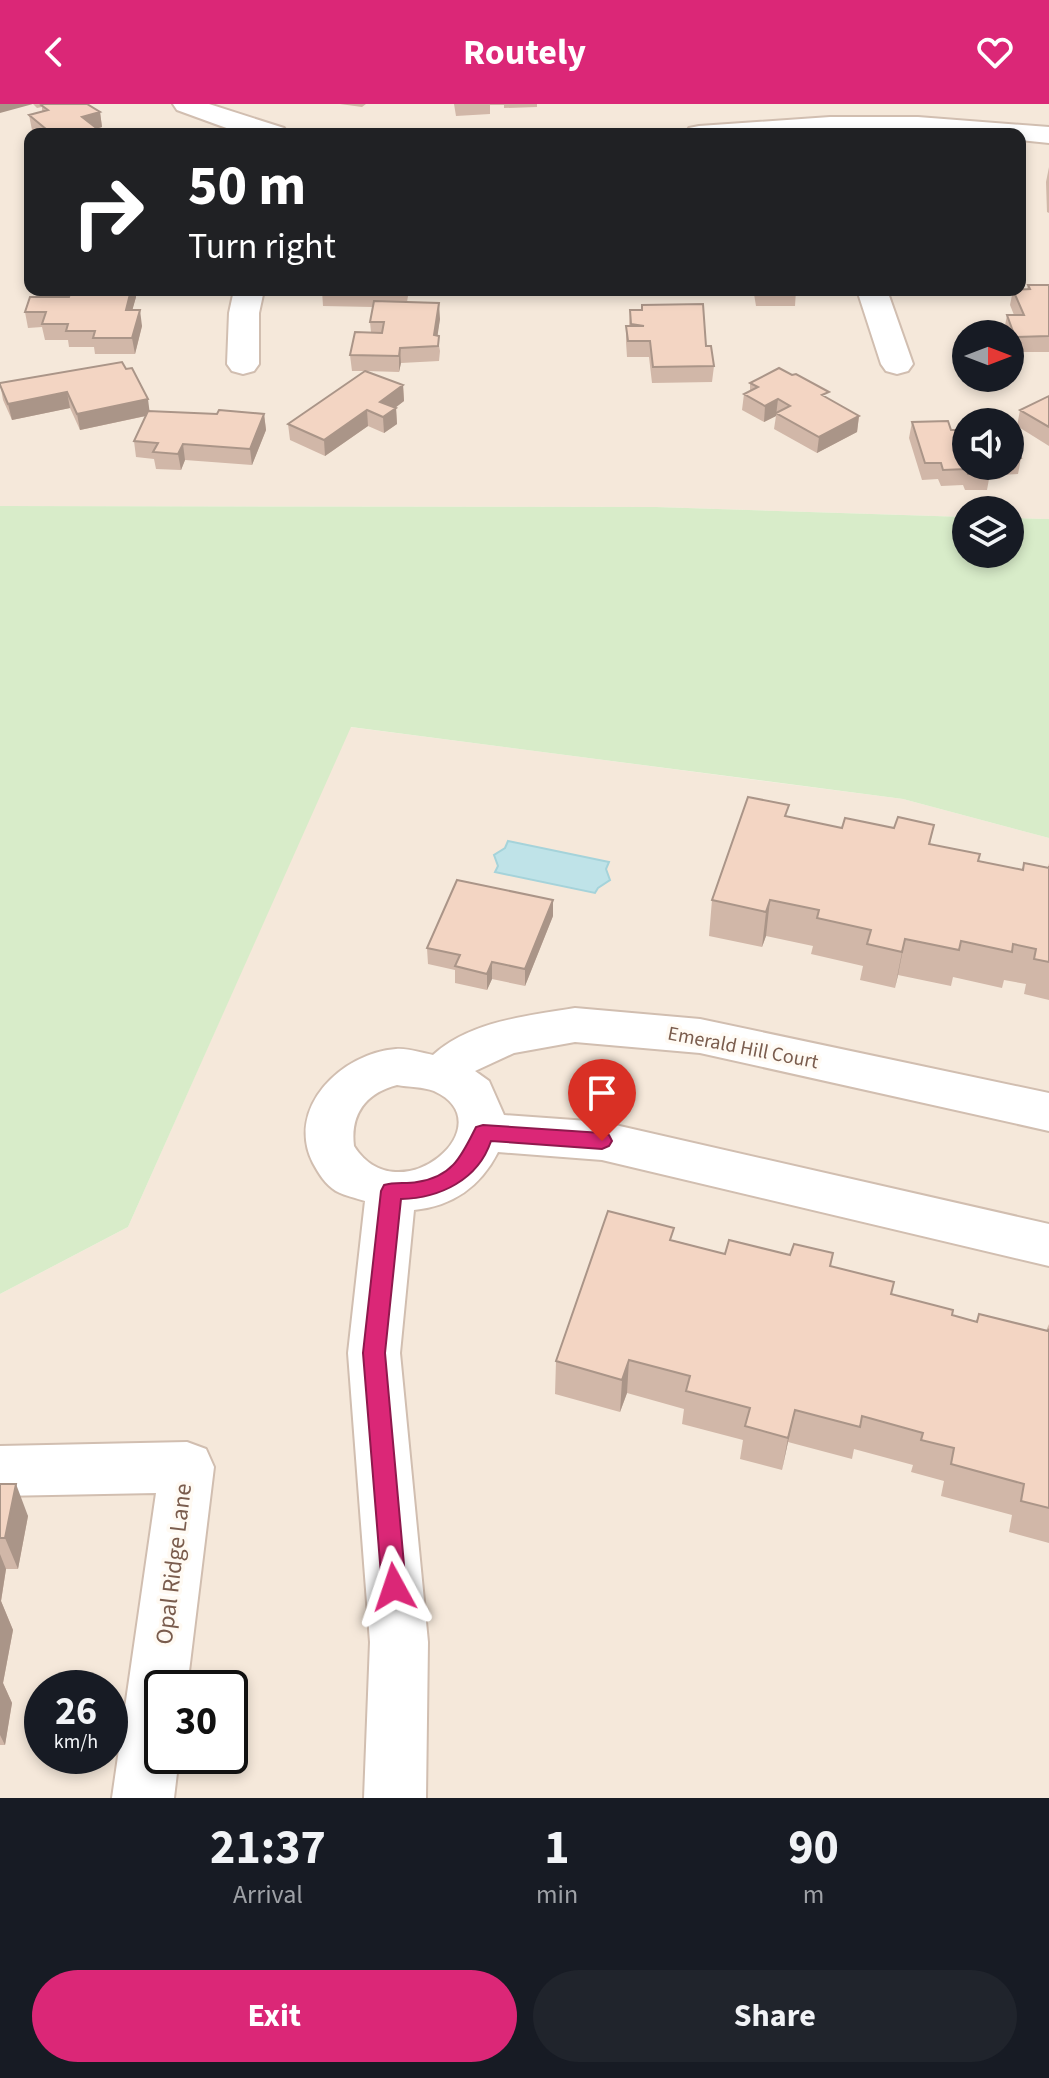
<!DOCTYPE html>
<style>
:root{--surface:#171b24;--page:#20242c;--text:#f1f3f6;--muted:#9ea1a6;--accent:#db2777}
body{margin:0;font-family:"Source Sans 3",sans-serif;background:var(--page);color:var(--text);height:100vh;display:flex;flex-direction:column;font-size:30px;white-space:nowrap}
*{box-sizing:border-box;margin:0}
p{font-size:26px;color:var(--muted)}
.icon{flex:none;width:44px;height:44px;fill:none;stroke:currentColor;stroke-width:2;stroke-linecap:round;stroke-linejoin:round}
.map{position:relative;height:1694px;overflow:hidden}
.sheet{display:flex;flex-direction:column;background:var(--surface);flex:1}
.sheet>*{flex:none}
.hud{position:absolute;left:24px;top:24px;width:1002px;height:168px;border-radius:16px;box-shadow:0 4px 12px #0003;background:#202124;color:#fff;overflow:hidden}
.needle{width:52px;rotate:90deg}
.controls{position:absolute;left:952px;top:216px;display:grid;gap:16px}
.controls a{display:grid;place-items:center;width:72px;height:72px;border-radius:50%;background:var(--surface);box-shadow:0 4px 12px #0003;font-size:40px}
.speed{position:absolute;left:24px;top:1566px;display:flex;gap:16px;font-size:40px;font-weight:700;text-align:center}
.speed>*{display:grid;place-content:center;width:104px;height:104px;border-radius:50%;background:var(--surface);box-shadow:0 4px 12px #0003;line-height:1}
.speed small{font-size:20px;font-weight:400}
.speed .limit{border:4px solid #111;border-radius:12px;background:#fff;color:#111}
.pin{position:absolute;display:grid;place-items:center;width:68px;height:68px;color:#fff;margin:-82px -34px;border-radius:50% 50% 50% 0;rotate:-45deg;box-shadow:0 0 8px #0007}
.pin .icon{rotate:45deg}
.me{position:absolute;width:88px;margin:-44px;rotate:355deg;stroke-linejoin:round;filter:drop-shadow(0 0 6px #0008)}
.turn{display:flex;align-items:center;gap:28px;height:168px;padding:0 32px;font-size:36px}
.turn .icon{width:104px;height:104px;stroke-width:2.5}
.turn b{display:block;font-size:56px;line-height:68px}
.eta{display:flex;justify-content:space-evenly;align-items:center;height:136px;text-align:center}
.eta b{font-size:48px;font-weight:700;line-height:56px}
.cta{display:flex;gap:16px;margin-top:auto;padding:16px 32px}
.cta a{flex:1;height:92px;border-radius:48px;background:var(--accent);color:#fff;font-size:32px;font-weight:700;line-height:92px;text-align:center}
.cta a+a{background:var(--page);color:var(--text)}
header{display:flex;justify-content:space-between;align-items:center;height:104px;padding:0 32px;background:var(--accent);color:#fff;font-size:36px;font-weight:700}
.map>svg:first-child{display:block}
.residential{fill:#f5e8da;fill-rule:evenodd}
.green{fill:#d8ecc9}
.water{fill:#bfe3e8;stroke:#a5d3da;stroke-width:2}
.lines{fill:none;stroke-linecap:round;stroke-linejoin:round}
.minor-casing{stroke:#d1beb0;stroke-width:4}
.minor{fill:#fff;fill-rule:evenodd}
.wall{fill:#d1b7a8}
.shaded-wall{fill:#aa9588}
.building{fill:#f3d5c3;stroke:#aa9588;stroke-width:2}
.route{fill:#db2777;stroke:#8e194d;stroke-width:2}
.labels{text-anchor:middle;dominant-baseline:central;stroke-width:7;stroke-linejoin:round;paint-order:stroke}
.street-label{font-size:20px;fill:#7a5c4d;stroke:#fffaf3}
.near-street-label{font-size:24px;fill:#7a5c4d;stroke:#fffaf3}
</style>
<header><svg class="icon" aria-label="back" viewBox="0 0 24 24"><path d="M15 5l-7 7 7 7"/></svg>Routely<svg class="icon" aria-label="heart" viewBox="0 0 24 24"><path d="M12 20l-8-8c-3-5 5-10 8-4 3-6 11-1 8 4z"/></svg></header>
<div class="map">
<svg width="1049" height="1694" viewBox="0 0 1049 1694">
<rect width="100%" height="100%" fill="#fdf6ec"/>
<!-- residential -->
<path class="residential" d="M0,0H1049V415L1010,414V406H966V413L656,403L0,402ZM30,30H1020V186H30ZM966,230H1010V274H966ZM966,318H1010V362H966Z
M350,623L903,695L1049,734V1694H0V1190L128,1123ZM42,1584H110V1652H42ZM162,1584H230V1652H162Z"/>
<!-- green -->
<path class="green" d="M0,402L656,403L966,413V450H1010V414L1049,415V734L903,695L351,623L128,1123L0,1190Z"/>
<!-- water -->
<path class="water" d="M508,737L609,758L606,765L610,776L598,784L595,789L495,768L498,762L494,751L505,744Z"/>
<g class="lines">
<!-- minor casing -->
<g class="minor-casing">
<path id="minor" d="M173,0H209L284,24L288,30H243L177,6Z
M830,13H918L1049,23V39L1020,36V30H685L689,24L699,22Z
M234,186H264L259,209V260L254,267L243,270L232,267L227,260L229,209Z
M857,186H887L913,260L908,267L897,270L886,267L881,260Z
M575,904L700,915L1049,989V1027L700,949L575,938L514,949L475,967L489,977L504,1011L602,1018L1049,1120V1162L602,1056L498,1048C480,1083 453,1102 414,1106L400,1249L428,1538L426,1694H364L370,1538L348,1249L365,1097C356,1094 345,1092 336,1087C325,1080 319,1070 313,1059C285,1004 342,949 396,945C408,944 422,949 433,951C471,917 527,912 575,904ZM397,981C408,983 424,983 434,987C507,1020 399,1113 354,1042C350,1010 366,989 397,981Z
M187,1338L206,1345L214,1363L187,1584H162V1652H179L174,1694H112L156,1389L0,1392V1342Z"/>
</g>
<!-- minor -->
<use href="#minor" class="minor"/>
</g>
<!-- wall -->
<path class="wall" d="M0,0H87L100,8L102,23L97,25L104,30H36L32,26L29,11L42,8V3L37,4L33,0Z
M340,0H366L362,3Z
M454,0H537V3L504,4V1H490V10L456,12Z
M1049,63V109L1047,108L1046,78Z
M1028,181H1049V248H1012L1010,243V230H1005L1004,227L1007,211H1014L1010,201L1013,186L1027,185Z
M71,186H135L136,193L132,206L142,222L135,250H95L94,243H69L68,236H45L42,223L28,224L25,208L69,193Z
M322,186H416V192H408L407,198L440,215L437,231L440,247L439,257L401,259L399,268L366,267L403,281L404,297L395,304H396L397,320L384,329L368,322L325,352L290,336L288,320L365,267H352L350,251L371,228L370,218L373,203L323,202Z
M746,186H796L795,202H756L754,190L747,191Z
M630,206L706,242L714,262L712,278L652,279L649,253H627L626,238V222H629Z
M122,258L150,307L217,310H264L266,326L252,361L185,356L181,366L156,365L154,355L136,353L134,337L146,312L80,326L70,304L12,316L3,296L0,279Z
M750,279L828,295L859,312L857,328L817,349L774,325L776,312L764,318L742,306L744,290L750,287Z
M1049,292V342L1017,322L1020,306Z
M912,318L951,326H963L964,322H966V362H1010V325L1021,354L1018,370L1001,371L1000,375H989L987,386H965L963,381L941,382L938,375L922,376L909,334Z
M787,713L842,724H894L934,721L930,740L978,757L1022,766L1024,759L1048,764L1049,759V896L1024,890L1026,880L1004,876L1002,884L953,873L951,882L898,871L895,884L860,876L863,862L811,850L813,842L766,832L762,843L709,832L712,796Z
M553,812L525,882L492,875L487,886L455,879V866L428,860L427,844Z
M673,1136L725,1150L830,1162L891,1190L952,1211L976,1217L979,1210L1046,1227L1049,1220V1439L1009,1428L1012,1411L941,1392L944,1377L911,1368L913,1361L854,1345L852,1355L788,1338L782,1366L740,1355L743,1336L682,1320L684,1305L627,1289L620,1308L555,1290L556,1257Z
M0,1380L28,1412L18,1465H6L1,1497L13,1526L3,1579L12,1599L5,1641H0Z"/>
<!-- shaded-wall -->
<path class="shaded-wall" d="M0,0H33L0,9Z
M100,8L102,23L85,28L82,13Z
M131,186H135L136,193L128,222L126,206Z
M439,199L440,215L436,242L434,231Z
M140,206L142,222L135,250L132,234Z
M400,244L401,259L399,268V252Z
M403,281L404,297L383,313L380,298Z
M67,288L70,304L12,316L8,300Z
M148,295L150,311L80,326L77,310Z
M778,295L776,312L764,318L765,302Z
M396,304L397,320L384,329L383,313Z
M367,306L368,322L325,352L324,336Z
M264,310L266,326L252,361L250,345Z
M859,312L857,328L817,349L819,333Z
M183,340L185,356L181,366L178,350Z
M553,796V812L525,882V865Z
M770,796L766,832L762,843L766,808Z
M905,835L898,871L895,884L902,848Z
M492,858V875L487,886V870Z
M629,1256L627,1289L620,1308L622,1276Z
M795,1306L788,1338L782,1366L788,1334Z
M16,1380L28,1412L18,1465L5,1434Z
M0,1450L6,1465L1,1497L13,1526L3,1579L12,1599L5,1641L0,1631Z"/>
<!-- building -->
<path class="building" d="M43,0H87L100,8L82,13L104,30H52L29,11L48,6L41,1Z
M1028,181H1049V232L1015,233L1007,211H1024L1013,186L1030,185Z
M71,186H131L126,206H140L132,234H93L95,227H66L68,220H42L46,208H25L30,193H69Z
M322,186H406L405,188Z
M374,197L439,199L434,231L439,232L438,242L400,244L399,252L350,251L355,228L382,229L384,218H370Z
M703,200L706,242H711L714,262L653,263L650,237H628L626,222H644L631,220L630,206H642V201Z
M122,258L126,265L132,264L148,295L77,310L67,288L8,300L0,281V279Z
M779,264L792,271L796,270L829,288L822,291L859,312L819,333L776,309L790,302L778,295L765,302L744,290L758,283L750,279Z
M365,267L403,281L380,298L396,304L383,313L367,306L324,336L288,320Z
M1049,292V323L1020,306Z
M219,306L264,310L250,345L183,340L178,350L153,348L158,339L134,337L148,307L217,310Z
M948,317L951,326H965L964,322H966V362H988L990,370H968L966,365L943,366L941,359H925L912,318Z
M1010,325L1021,354H1010Z
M748,693L789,701L785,712L842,724L845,714L894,724L898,713L934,721L929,740L980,750L978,757L1023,766L1024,759L1049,764V762V858L1034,855L1036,845L1013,840L1012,848L961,837L959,846L905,835L902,848L867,840L871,826L817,814L819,806L770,796L766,808L712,796Z
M457,776L553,796L525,865L492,858L487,870L455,862L460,851L427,844Z
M608,1107L674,1124L670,1136L725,1150L729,1136L790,1151L794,1140L833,1149L830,1162L894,1178L891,1190L953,1206L952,1211L977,1218L979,1210L1048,1227L1049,1225V1404L1021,1397L1024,1380L951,1360L954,1344L921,1336L923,1329L862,1312L860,1323L795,1306L788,1334L745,1322L750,1304L686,1287L690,1272L629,1256L622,1276L556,1257Z
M0,1380H16L5,1434H0Z"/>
<!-- route -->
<path class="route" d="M483,1021L602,1029L609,1031L612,1037L609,1042L602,1045L491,1037C478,1076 440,1094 401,1095L385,1249L406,1483L403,1491L394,1494L386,1491L382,1483L363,1249L381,1087L384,1081C395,1078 406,1080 417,1078C453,1073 462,1051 476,1023Z"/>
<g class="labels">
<!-- street labels -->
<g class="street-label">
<text transform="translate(743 944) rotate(11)">Emerald Hill Court</text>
</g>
<!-- near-street labels -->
<g class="near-street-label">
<text transform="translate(174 1460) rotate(-83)">Opal Ridge Lane</text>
</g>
</g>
</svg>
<div class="controls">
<a><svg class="needle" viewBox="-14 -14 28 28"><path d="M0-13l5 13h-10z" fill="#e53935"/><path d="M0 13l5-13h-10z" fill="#9ea1a6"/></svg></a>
<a><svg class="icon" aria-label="sound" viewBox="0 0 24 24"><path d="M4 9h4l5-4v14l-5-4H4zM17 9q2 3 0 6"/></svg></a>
<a><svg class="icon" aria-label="layers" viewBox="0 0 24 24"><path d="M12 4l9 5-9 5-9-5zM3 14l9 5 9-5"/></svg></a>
</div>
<div class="speed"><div>26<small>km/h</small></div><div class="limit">30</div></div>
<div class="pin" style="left:602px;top:1037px;background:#d93025"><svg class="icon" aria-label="arrive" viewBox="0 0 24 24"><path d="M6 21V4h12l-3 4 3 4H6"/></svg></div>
<svg class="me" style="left:394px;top:1483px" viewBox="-20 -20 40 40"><path d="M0-17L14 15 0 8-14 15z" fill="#db2777" stroke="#fff" stroke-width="4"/></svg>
<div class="hud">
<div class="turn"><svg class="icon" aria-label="right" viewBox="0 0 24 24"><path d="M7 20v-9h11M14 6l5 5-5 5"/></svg><div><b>50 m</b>Turn right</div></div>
</div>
</div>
<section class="sheet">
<div class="eta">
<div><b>21:37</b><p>Arrival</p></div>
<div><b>1</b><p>min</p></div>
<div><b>90</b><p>m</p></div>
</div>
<div class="cta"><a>Exit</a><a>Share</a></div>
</section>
